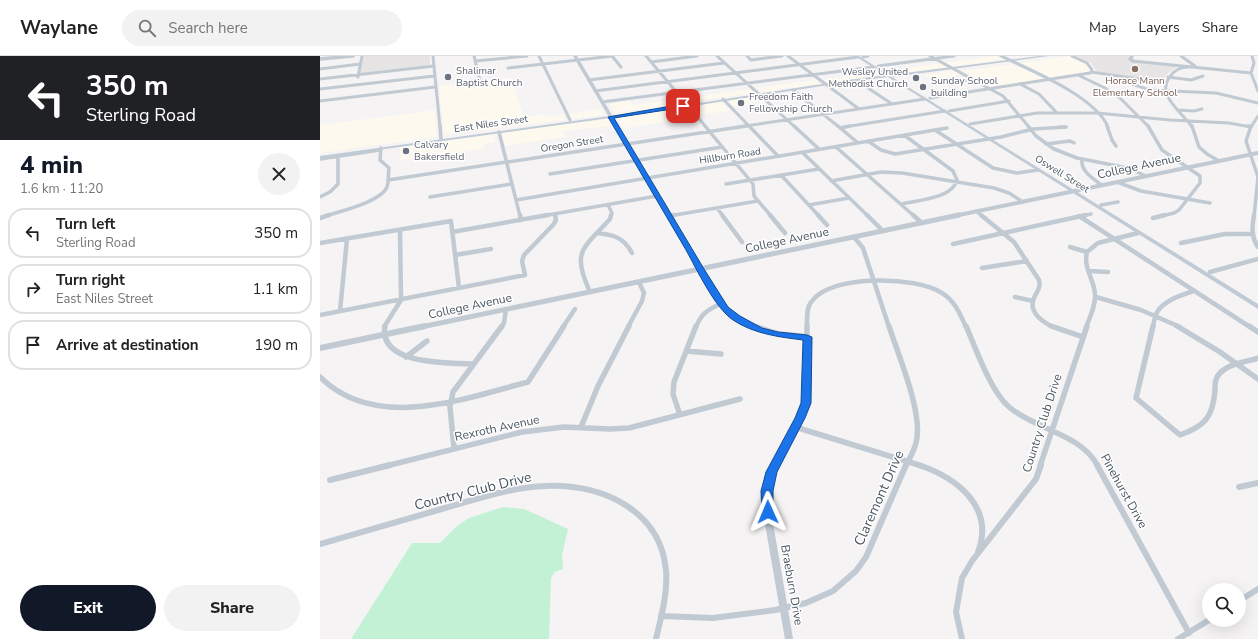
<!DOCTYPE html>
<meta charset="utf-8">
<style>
:root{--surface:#fff;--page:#f2f2f2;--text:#222;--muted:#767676;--line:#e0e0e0;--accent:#111827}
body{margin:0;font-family:"Nunito Sans",sans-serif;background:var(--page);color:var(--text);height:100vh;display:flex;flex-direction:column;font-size:15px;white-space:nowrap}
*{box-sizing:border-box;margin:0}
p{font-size:13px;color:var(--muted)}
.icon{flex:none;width:22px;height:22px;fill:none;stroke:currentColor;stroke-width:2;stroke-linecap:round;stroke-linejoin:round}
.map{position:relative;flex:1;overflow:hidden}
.details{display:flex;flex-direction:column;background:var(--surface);width:320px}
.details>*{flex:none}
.banner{background:#202124;color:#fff;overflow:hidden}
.buttons{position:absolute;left:882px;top:527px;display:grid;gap:8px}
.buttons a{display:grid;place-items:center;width:44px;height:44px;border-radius:50%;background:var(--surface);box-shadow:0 4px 16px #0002;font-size:20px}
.pin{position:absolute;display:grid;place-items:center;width:34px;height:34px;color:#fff;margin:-17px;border-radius:8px;box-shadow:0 2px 6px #0006}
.me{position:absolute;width:44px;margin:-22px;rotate:359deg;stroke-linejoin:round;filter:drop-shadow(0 0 3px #0008)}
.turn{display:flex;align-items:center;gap:14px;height:84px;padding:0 20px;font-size:18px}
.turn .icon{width:52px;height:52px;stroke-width:2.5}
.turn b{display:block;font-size:28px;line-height:34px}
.round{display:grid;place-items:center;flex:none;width:42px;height:42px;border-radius:21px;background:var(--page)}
.headline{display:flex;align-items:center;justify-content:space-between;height:68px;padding:0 20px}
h1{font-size:24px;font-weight:800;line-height:30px;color:var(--accent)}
.primary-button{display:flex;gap:8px;margin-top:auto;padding:8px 20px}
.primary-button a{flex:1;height:46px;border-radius:24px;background:var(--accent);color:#fff;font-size:16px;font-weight:800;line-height:46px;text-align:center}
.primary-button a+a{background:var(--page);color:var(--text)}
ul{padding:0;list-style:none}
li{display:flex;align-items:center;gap:12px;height:50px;margin:0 8px 6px;padding:0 12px;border:2px solid var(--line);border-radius:16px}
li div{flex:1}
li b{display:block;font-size:15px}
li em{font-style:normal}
header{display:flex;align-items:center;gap:24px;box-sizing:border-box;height:56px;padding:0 20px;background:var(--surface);border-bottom:1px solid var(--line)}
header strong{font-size:19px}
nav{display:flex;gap:22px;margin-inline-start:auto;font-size:14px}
.search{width:280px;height:36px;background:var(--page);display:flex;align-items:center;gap:10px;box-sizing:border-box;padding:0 14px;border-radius:22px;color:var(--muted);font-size:15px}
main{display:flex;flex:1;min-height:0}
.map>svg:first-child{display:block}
.commercial{fill:#fdf9ef}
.education{fill:#e6e4e5}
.green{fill:#c3f1d5}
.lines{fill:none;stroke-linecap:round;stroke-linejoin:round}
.minor-far4{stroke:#c1cad2;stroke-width:3}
.minor-far3{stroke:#c1cad2;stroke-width:3.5}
.minor-far2{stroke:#c1cad2;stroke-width:4.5}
.minor-far1{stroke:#c1cad2;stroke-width:5.5}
.minor{stroke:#c1cad2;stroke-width:6}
.tertiary-far4{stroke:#c1cad2;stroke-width:3.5}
.tertiary-far3{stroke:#c1cad2;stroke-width:4}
.tertiary-far2{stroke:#c1cad2;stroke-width:5}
.tertiary-far1{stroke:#c1cad2;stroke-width:6}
.tertiary{stroke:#c1cad2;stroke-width:8}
.secondary{fill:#c1cbd6;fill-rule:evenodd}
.route{fill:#1a73e8;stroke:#114b97}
.education-dot{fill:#8d6e63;stroke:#fff;stroke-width:1.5}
.worship-dot{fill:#6b7280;stroke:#fff;stroke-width:1.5}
.labels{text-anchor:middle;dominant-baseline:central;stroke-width:3;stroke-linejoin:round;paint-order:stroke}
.far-worship-label{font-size:10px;fill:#5b616d;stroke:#fff;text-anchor:start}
.far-education-label{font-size:10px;fill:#785e54;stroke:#fff}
.far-street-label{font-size:10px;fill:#4a5661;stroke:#fff}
.street-label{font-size:12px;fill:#4a5661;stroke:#fff}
.near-street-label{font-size:14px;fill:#4a5661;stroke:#fff}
</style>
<header>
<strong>Waylane</strong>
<div class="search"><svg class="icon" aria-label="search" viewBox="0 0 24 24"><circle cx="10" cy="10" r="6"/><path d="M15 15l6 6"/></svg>Search here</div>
<nav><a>Map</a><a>Layers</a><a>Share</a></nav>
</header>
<main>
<section class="details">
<div class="banner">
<div class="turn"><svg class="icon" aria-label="left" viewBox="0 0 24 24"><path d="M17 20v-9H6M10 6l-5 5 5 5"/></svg><div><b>350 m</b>Sterling Road</div></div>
</div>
<div class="headline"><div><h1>4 min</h1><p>1.6 km · 11:20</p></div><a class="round"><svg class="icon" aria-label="close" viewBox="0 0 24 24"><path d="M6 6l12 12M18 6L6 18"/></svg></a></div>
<ul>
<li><svg class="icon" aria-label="left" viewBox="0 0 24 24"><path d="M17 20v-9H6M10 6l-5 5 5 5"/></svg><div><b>Turn left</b><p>Sterling Road</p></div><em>350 m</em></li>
<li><svg class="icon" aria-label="right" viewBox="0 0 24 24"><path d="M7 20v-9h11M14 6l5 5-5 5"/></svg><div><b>Turn right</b><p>East Niles Street</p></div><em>1.1 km</em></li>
<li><svg class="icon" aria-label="arrive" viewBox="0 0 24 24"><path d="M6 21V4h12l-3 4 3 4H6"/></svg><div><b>Arrive at destination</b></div><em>190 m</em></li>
</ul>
<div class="primary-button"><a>Exit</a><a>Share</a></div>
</section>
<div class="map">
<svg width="938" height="583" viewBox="0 0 938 583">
<rect width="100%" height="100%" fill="#f5f3f3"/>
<!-- commercial -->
<path class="commercial" d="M676,0L686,3L633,11L625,7Z
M751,0L765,6L771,14L770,16L734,23L700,7Z
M621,7L628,11L575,18L569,15Z
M693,8L726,24L671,32L641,15Z
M633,14L642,19L611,23L603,19Z
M558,16L562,19L509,27L503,24Z
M191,22L204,61L224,58L225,61L244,58L245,64L124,79L119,30Z
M497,24L500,28L442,36L436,32Z
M429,33L433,37L370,46H367L364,42Z
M437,40L442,45L428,47L430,49L415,51L408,44Z
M358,43L362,48L295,57L289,48L309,44L313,49Z
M401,45L410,55L379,59L372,50Z
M365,51L374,62L304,72L297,61Z
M280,53L283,59L251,63L249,58Z
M115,54L117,80L115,81L0,97V69Z
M286,63H288L292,70L243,75L245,81L185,90L181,77Z
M173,78H174L176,86L163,88L164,93L80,104V91Z"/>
<!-- education -->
<path class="education" d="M42,0H110V9L39,17Z
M757,0H809L808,3L810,5L858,10L848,17L842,24L840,25L777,16L771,7Z"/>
<!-- green -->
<path class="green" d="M183,451L204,453L248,473L242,499L243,513L235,516L231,522L229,583H31L92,487H120L136,471L149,462Z"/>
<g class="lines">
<!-- minor-far4 -->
<path class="minor-far4" d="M113,0L120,71
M154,0L160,25
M219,0L250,64
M292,0L301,11
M326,0L386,71
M397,0L475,71
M427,0L431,4L462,0
M468,0L539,53
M610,0L683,40L709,71
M681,0C710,14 775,40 788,71
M861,0L875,10
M932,0L934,7L931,17L938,35
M543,1L548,0
M155,5L207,0
M813,5L931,17
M331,6L377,0
M558,10L634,0
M869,11C861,11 854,14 850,21C835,39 863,57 872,71
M188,12L293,0
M0,13L40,8
M771,16L846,27
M760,20L785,32L800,42L829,71
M38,21L42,0
M848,21L871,24L883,20
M811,22L809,25L810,27L829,34L896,37L938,47
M0,23L114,10
M269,24L404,7
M539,26L572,48
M631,27L653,23
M702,29L719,38L737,57
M0,33L114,20
M473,34L519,71
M275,35L538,1
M610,42L770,17L772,14L767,7L752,0
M403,43L430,71
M0,45L115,31
M282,46L553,11
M858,54L874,55L882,53
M629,55L689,45
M650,68L717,57H777L850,64L909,67L931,71
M419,71L605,43
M524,71L625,55
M739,71H746
M931,71L938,60"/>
<!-- minor-far3 -->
<path class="minor-far3" d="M120,70L121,84
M385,70L433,128L434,140L451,160
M429,70L458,100
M474,70L499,93
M518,70L538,87
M708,70L716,80L734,93L757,102L808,112L826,120
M787,70L792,84L796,90
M828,70L842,94L880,120V127L859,154L854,157L841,160
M872,70L879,91L887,98L899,105
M928,70L931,71
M931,70L926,85L938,121L934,160
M520,72L530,70
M615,74L673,112L697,117L718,114
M179,76L200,160
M548,85L561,94L575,98L681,81L713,73L746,71
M726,88L750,85L754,87
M516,91L594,160
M482,96L548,160
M0,103L60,94
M762,103C760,115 773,122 781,129
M230,118L402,91
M461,119L499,160
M68,124L426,70
M511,125L561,116L582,117L674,132L689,137L703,146
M797,126L821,135L890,147
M406,128L499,113
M0,141L10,136L18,128V100
M110,141L191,128
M196,144L627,72
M581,148C597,144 632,143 637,124L633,115L584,79
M288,149L292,157L291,160
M489,149L529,142
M781,149L798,146
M397,152L403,160
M656,155L662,160
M235,158V160
M6,160C20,155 61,146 67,131C69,125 68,118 69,112L60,104L61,92
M222,160L337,140
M349,160L438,145
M761,160L771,158"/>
<!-- minor-far2 -->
<path class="minor-far2" d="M200,159L201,164
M402,159L422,186
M450,159L465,177
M498,159L507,169
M547,159L563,175
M593,159L602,167
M661,159L694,186L719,224C721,232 717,235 714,242C708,256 723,266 733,271
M934,159C932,171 931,181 938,191
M349,160L354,159
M759,160L930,271
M0,162L9,159
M833,162L845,159
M132,176L228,159
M278,177C295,179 304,182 312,197
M534,181L543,192L569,271
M0,187L131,165L139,232
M861,187L905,178H932
M633,188L766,159
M750,191L767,196
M135,199L171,193
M662,212L707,205
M769,215L788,216
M890,216L938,203
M270,236C251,195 263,193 290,163L291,159
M695,241L713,245
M776,241L821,254L860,271
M20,255L27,183
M0,259L205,219L202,205L204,199L233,169L236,164L235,159
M64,271L81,244L80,174
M181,271L184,267L186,253
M243,271L255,253
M308,271L322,245L324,237L319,226
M376,271C382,256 388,254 402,247
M487,271C487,263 486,251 492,245C512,218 596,220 622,237C635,245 640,258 646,271
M766,271C770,261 776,249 775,238C774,223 763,212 767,196L778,187L818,177
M833,271C834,267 834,262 836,258C842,245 861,239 874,235"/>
<!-- minor-far1 -->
<path class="minor-far1" d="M65,270C58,309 128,307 153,308
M487,270V281
M569,270C578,299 604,358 596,387C594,395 589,403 586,410
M646,270C656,293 671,336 689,351C716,374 760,377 778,410
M731,270L763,281
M833,270L816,342L860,379C885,370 893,361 895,334C895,327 895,322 900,317C910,307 926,306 938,302
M857,270L900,296L938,323
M929,270L938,276
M366,295L401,298
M86,301L107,285
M0,321C55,376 143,343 208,326L244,270
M360,359L353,338L354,326L376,270
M261,371L278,330L309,270
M475,371L602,410
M134,392L130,351L133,336L182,270
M66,410L202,376L244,371L290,373L309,372L420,343
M720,410L767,270"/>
<!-- minor -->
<path class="minor" d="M599,409C637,422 675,451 658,496
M777,409L869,577
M10,424L70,409
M919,431L938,427
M0,488C42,476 84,464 125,452C158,443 191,431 226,430C281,428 340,453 346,514C348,537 341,561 336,583
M919,545L938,533
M341,560L393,562L455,554L486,547L513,535L536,515L546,501L586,409
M642,583L636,556L642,522L652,505L716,423L721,409
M858,583L889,564"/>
<!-- tertiary-far4 -->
<path class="tertiary-far4" d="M255,0L297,71
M812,0L810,3L813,5
M0,3L33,0"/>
<!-- tertiary-far3 -->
<path class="tertiary-far3" d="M296,70L349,160
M634,160L938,97"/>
<!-- tertiary-far2 -->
<path class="tertiary-far2" d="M348,159L405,252L416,262L435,271
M101,271L639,159"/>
<!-- tertiary-far1 -->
<path class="tertiary-far1" d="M433,270L458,278L487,281C487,304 491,330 485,352C478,373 464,390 455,410
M0,292L105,270"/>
<!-- tertiary -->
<path class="tertiary" d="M455,409L449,425L447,456L469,583"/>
<!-- secondary -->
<path class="secondary" d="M535,0H539L569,19L719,0H729L572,21L938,248V253L568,21L528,26L341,55L0,102V100L341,53L528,24L565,19Z"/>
</g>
<!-- route -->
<path class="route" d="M363,48L365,49V51L294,62L384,213L408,251L420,260L442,272L458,276L487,279L492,281L491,347L485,362L457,416L453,435V456L452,459L448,460L443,459L442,456L441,435L446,416L475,362L481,347L483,284C459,281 434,278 413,264C395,252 377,214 366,194C340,150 314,105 288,61Z"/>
<!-- markers -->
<circle class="education-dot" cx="815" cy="13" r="4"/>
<g class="worship-dot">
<circle cx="128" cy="21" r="4"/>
<circle cx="596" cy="22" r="4"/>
<circle cx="603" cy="31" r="4"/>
<circle cx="421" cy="47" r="4"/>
<circle cx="86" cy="95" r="4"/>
</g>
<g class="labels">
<!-- far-worship labels -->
<g class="far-worship-label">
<text x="136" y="15">Shalimar<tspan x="136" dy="12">Baptist Church</tspan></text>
<text x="588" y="16" text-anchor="end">Wesley United<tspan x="588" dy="12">Methodist Church</tspan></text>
<text x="611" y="25">Sunday School<tspan x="611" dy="12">building</tspan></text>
<text x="429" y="41">Freedom Faith<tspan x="429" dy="12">Fellowship Church</tspan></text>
<text x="94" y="89">Calvary<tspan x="94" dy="12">Bakersfield</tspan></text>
</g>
<!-- far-education labels -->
<g class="far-education-label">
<text x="815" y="25">Horace Mann<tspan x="815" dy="12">Elementary School</tspan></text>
</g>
<!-- far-street labels -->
<g class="far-street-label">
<text transform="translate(171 68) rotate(-8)">East Niles Street</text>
<text transform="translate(252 88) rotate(-9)">Oregon Street</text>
<text transform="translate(410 100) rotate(-9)">Hillburn Road</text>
<text transform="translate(742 118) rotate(32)">Oswell Street</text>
</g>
<!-- street labels -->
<g class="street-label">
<text transform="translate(819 110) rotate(-12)">College Avenue</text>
<text transform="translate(467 184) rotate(-12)">College Avenue</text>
<text transform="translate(150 250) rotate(-12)">College Avenue</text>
<text transform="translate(722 367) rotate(-72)">Country Club Drive</text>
<text transform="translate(177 372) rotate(-12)">Rexroth Avenue</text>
<text transform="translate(804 435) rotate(61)">Pinehurst Drive</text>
<text transform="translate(472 529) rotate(80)">Braeburn Drive</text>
</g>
<!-- near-street labels -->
<g class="near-street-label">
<text transform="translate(153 435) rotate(-14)">Country Club Drive</text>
<text transform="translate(559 442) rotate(-66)">Claremont Drive</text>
</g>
</g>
</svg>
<div class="buttons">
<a><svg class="icon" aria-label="search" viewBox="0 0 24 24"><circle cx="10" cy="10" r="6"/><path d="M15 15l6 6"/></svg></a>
</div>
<div class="pin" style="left:363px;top:50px;background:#d93025"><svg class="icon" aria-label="arrive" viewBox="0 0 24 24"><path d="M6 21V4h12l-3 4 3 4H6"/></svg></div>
<svg class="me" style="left:448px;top:456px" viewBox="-20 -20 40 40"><path d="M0-17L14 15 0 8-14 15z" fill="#1a73e8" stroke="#fff" stroke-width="4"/></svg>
</div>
</main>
